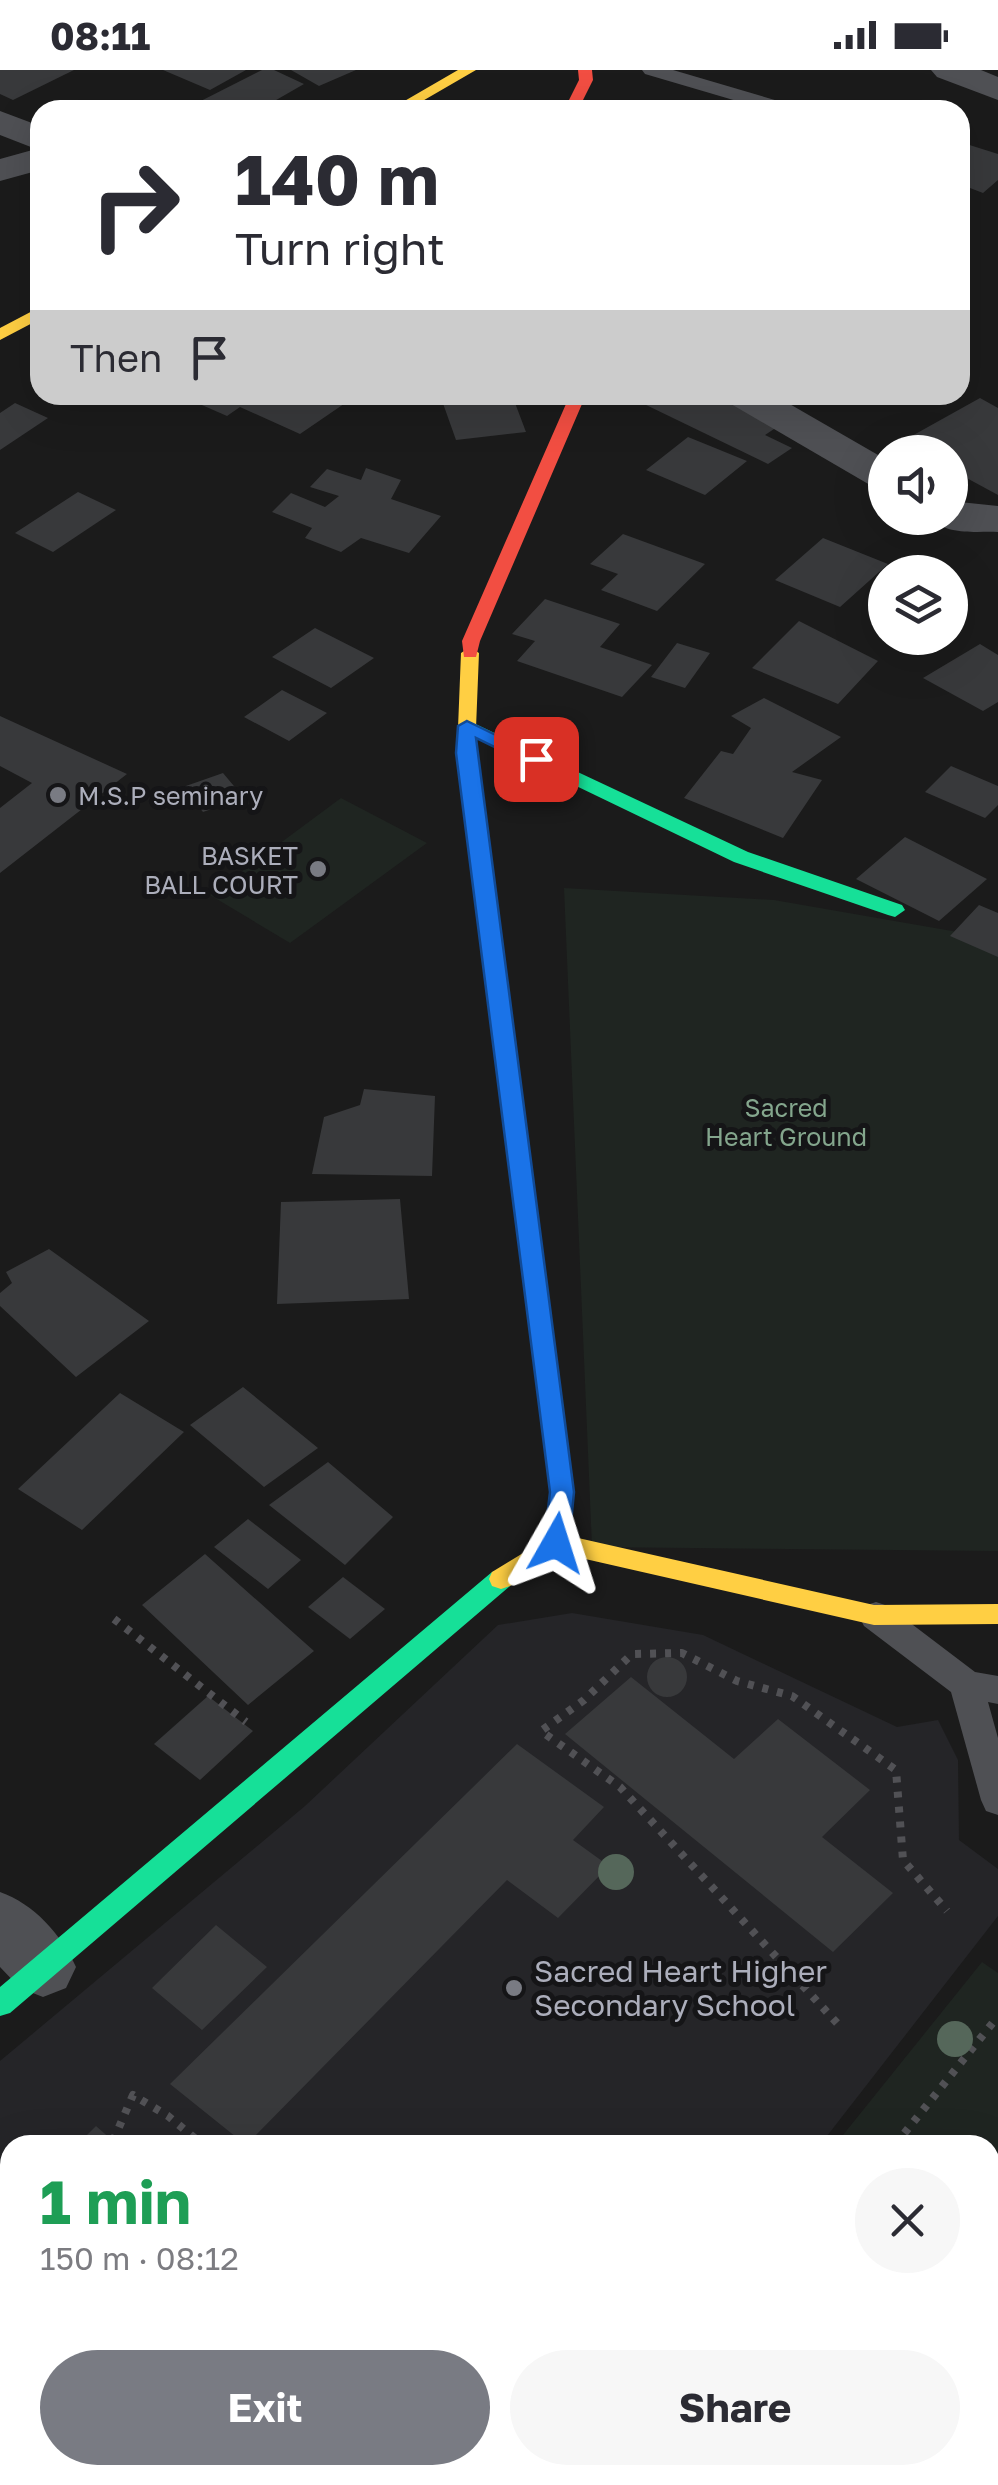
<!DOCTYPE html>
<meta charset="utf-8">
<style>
:root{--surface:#fff;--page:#f7f7f7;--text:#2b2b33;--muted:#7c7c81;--accent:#797b83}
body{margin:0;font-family:"Golos Text",sans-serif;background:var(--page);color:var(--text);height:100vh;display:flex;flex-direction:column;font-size:38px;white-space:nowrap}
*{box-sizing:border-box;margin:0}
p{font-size:32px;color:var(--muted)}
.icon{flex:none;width:55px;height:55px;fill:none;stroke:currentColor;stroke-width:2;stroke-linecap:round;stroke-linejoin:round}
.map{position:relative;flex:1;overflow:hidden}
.side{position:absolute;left:0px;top:2065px;width:1000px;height:350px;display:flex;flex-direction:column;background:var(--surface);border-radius:30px 30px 0 0;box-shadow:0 10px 40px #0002}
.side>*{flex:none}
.banner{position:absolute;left:30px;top:30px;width:940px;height:305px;border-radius:30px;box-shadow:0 10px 40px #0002;background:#fff;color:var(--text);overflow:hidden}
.buttons{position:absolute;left:868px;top:365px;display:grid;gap:20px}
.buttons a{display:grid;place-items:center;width:100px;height:100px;border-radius:50%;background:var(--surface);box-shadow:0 10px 40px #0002;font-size:50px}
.pin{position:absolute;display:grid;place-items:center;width:85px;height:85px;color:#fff;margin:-42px;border-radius:20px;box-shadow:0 5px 15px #0006}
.me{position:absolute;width:110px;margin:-55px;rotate:6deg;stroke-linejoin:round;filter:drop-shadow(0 0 8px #0008)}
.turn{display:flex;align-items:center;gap:35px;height:210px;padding:0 40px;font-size:45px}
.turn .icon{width:130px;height:130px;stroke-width:2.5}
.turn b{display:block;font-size:70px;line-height:85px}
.then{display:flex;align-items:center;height:95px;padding:0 40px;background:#0003;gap:20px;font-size:38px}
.round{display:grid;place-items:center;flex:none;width:105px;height:105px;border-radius:52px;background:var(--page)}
.summary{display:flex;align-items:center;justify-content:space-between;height:170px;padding:0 40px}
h1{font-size:60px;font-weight:700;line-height:75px;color:#1e9e55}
.action{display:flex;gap:20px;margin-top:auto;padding:20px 40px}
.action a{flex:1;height:115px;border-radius:60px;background:var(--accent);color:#fff;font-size:40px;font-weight:700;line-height:115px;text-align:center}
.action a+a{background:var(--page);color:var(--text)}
.status{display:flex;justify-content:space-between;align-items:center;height:70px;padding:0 50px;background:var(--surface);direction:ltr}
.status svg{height:28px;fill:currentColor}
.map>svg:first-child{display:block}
.built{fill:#252528}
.green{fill:#1f2521}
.building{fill:#38393b}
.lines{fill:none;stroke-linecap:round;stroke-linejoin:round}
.path{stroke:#515155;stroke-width:8;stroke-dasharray:6 9;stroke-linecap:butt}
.lane{fill:#4f5054;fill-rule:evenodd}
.street{fill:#4f5054;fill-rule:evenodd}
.fast{fill:#16e098;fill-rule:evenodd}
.slow{fill:#ffcf43;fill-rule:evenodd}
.jam{fill:#f24e42;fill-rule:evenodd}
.tree{fill:#55675a}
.route{fill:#1a73e8;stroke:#114b97;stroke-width:2.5}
.poi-dot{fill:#797b83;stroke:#151517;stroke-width:4}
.labels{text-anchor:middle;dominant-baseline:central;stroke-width:10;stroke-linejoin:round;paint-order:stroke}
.poi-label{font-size:25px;fill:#acaebb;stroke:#151517;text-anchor:start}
.park-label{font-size:25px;fill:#84a68d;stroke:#151517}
.near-poi-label{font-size:30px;fill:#acaebb;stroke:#151517;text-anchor:start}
</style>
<div class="status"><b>08:11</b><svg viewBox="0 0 49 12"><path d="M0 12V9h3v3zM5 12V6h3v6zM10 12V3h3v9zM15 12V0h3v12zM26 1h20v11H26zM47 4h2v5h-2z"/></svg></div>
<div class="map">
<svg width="998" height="2415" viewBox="0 0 998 2415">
<rect width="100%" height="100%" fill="#1b1b1b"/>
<!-- built -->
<path class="built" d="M572,1543L703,1565L897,1657L938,1650L958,1690L959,1770L998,1799V1846L820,2075H10V2163L0,2154V1991L305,1736L498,1555Z
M278,2405H533L523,2415H289Z"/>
<!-- green -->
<path class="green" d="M341,728L427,773L290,873L210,825Z
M564,818L774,830L998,869V1481L592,1477Z
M982,1892L998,1903V2347L990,2357V2075H835Z"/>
<!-- building -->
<path class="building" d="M0,0H74L13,30L0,24Z
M163,0H246L210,20Z
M262,0H274L304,14L271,33L280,40L187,38Z
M291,0H356L319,16Z
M960,72L998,84V110L983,123L970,118L960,123Z
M179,325H357L300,364L240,337L227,346Z
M440,325H512L526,362L456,370Z
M655,325H722L783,353L765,365L792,378L768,394L642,333Z
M980,328L998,338V425L950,399V382H920L901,372Z
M15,333L48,348L0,380V343Z
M688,367L747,391L705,425L646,400Z
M366,398L401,410L391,429L441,446L409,483L361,468L341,482L305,468L312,458L272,442L291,423L325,437L339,426L310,417L327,399L361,410Z
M78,422L116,440L53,482L15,463Z
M623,464L705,494L657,541L601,520L618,504L590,494Z
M823,468L888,494L840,537L775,510Z
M545,529L620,554L600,577L652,595L622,627L517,591L535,571L512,564Z
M799,551L878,591L838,634L752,598Z
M315,558L374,588L331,618L272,587Z
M677,573L710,583L685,618L651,607Z
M980,574L998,585V632L983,641L923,608Z
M282,620L327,643L289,671L244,647Z
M764,628L841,667L792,702L822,710L783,768L684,728L721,681L733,684L751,658L731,646Z
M0,646L127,704L0,803V738L32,713L0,696Z
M951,696L998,716V735L985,748L925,722Z
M223,703L244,728L203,742L183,717Z
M905,767L987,809L939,851L856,809Z
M979,835L998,843V887L950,866Z
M364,1019L435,1026L432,1106L312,1104L324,1047L360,1035Z
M400,1129L409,1229L277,1234L281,1132Z
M49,1179L149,1251L76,1307L0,1236V1223L12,1213L6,1202Z
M243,1317L318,1378L264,1417L190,1355Z
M120,1323L184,1362L82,1460L18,1419Z
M328,1392L393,1447L345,1495L269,1435Z
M248,1449L301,1490L268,1519L214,1477Z
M205,1484L314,1581L248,1635L142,1535Z
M343,1507L385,1539L350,1569L308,1537Z
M647 1607a20 20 0 1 1 40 0a20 20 0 1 1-40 0Z
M631,1607L734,1689L778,1649L870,1720L822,1767L893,1823L833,1882L565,1664Z
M208,1626L253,1661L200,1710L154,1674Z
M517,1674L604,1737L573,1770L609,1796L558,1848L507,1810L246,2075L170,2014Z
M216,1855L267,1897L202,1960L152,1918Z
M96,2056L113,2071L118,2075H77Z
M0,2218L10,2227V2405H28L19,2415H0Z
M319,2405H445L457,2415H331Z
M679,2405H742L754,2415H670Z"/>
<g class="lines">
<!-- path -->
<path class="path" d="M114,1549L246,1652
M837,1953L620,1717L541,1661L584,1630L632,1584L682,1583L737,1611L792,1626L896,1700L903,1790L947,1841
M113,2071L133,2025L168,2046L203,2075
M895,2075L995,1950L998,1952
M292,2405L303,2415
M486,2415L495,2405"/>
<!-- lane -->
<path class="lane" d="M642,0H673L795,36L798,40H767L645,4Z
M876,1532L888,1536L975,1602L998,1606V1634L988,1632L998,1668V1745L986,1741L981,1730L951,1622L864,1556L859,1546L864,1536Z
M854,2405H902L906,2415H858Z"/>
<!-- street -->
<path class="street" d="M931,0H981L998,7V30L937,7Z
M0,41L40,56V100L0,111V89L36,79L0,65Z
M725,325H774L885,389V419L870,415L731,334Z
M950,431L998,436V462C976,461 947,466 931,448H950Z
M0,1822C34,1834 61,1864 76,1897L66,1918L43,1927L20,1918L0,1897Z"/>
<!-- fast -->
<path class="fast" d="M467,650L748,782L902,835L905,840L895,847L888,845L734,792L460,660V652Z
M514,1046L525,1054L574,1422L568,1473L565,1480L556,1483L547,1480L544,1473L550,1422L503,1054Z
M501,1499L510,1502L513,1509L510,1516L10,1943L0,1946V1917L492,1502Z"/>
<!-- slow -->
<path class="slow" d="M458,0H476L407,40H389Z
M40,237V249L0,270V258Z
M470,577L479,583L475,683L525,1054L514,1062L503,1054L457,683L461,583Z
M556,1463L874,1535L998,1534V1554L874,1555L559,1483L510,1516L501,1519L492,1516L489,1509L492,1502Z"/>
<!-- jam -->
<path class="jam" d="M578,0H592L593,10L578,40H564L579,10Z
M566,325H582V334L480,571L476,587H464L462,571L566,334Z"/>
</g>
<!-- trees -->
<g class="tree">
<circle cx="616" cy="1802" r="18"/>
<circle cx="955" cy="1969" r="18"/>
</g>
<!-- route -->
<path class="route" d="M467,651L545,689L543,694H529L476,668L574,1422L569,1473L565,1480H548L544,1473L550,1422L456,683L458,656Z"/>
<!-- markers -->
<g class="poi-dot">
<circle cx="58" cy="725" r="10"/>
<circle cx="318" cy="799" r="10"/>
<circle cx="514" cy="1918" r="10"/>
</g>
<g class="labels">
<!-- poi labels -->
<g class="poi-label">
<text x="78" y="725">M.S.P seminary</text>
<text x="298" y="785" text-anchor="end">BASKET<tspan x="298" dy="29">BALL COURT</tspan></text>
</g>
<!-- park labels -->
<g class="park-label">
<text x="786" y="1037">Sacred<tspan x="786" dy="29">Heart Ground</tspan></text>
</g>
<!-- near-poi labels -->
<g class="near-poi-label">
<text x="534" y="1901">Sacred Heart Higher<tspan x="534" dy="34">Secondary School</tspan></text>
</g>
</g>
</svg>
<div class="buttons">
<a><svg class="icon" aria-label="sound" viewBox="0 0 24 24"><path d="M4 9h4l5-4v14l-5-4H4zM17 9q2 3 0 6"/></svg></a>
<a><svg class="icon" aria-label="layers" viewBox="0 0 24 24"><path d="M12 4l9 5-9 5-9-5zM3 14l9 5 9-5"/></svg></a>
</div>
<div class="pin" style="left:536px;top:689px;background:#d93025"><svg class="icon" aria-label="arrive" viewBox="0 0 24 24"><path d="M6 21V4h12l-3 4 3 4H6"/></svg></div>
<svg class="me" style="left:556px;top:1473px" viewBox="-20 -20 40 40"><path d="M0-17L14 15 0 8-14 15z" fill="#1a73e8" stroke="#fff" stroke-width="4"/></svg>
<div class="banner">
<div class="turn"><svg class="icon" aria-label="right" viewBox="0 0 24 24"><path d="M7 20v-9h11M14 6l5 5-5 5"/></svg><div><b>140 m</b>Turn right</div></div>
<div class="then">Then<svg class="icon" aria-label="arrive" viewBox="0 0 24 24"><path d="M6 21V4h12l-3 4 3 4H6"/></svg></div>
</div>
<section class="side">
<div class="summary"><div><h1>1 min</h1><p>150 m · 08:12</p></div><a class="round"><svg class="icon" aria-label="close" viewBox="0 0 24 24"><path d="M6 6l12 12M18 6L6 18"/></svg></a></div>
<div class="action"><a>Exit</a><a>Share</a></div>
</section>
</div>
